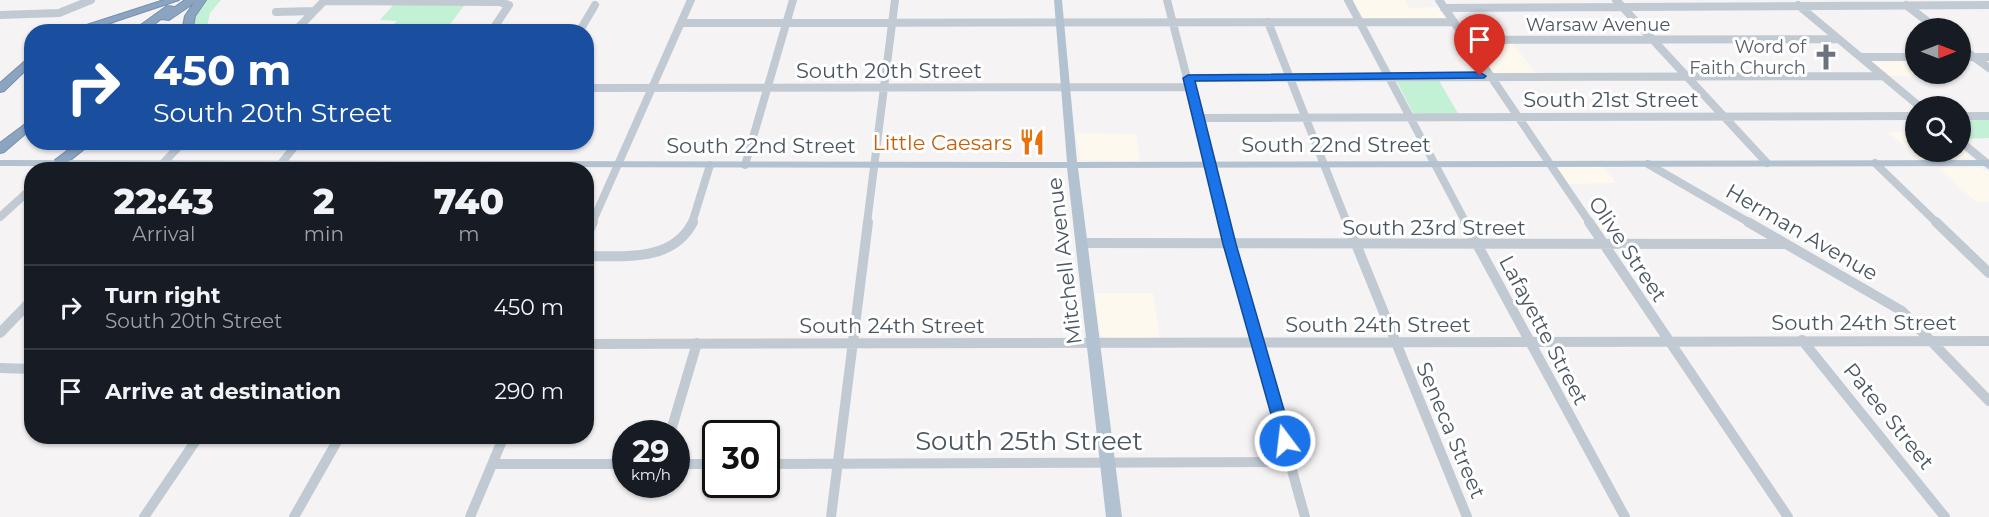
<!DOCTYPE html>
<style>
:root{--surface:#171b24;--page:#242831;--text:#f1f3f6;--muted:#9ea1a6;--line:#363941}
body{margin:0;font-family:Montserrat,sans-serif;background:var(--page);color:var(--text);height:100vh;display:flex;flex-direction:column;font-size:22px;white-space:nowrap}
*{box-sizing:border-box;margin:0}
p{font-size:20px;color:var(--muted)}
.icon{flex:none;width:33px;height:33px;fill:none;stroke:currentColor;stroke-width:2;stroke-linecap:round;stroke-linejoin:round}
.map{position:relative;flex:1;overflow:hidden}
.side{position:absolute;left:24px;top:162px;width:570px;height:282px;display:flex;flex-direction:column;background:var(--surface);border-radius:24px;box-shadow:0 2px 4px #0004}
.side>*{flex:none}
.hud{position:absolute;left:24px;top:24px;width:570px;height:126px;border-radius:24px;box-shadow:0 2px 4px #0004;background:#1a4fa0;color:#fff;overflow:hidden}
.needle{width:39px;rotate:90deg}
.tools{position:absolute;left:1905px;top:18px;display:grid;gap:12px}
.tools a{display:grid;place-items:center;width:66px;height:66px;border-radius:50%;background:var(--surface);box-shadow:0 2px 4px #0004;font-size:30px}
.speed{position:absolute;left:612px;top:420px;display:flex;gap:12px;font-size:30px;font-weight:700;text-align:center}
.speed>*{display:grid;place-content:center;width:78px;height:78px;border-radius:50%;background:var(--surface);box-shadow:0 2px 4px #0004;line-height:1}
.speed small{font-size:15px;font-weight:400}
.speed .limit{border:3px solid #111;border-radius:9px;background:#fff;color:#111}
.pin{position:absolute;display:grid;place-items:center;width:51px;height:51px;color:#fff;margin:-62px -26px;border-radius:50% 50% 50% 0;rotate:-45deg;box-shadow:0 0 6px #0007}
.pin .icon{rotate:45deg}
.me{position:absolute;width:66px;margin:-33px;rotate:345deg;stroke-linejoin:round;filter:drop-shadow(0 0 4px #0008)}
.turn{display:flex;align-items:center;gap:21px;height:126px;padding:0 30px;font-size:27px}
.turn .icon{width:78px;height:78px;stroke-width:2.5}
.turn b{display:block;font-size:42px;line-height:51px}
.eta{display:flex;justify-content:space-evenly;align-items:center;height:102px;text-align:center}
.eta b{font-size:36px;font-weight:800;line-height:42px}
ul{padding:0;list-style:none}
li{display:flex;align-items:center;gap:18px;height:84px;padding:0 30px;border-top:2px solid var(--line)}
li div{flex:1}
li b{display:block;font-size:22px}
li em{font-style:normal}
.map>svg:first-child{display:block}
.commercial{fill:#fdf9ef}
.green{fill:#c3f1d5}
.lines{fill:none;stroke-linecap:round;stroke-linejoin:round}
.highway-casing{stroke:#7690ad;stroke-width:2}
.minor-far1{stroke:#c1cad2;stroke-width:8}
.minor{stroke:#c1cad2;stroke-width:10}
.major{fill:#b3c2d1;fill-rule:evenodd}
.highway{fill:#8ba5c1;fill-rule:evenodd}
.route{fill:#1a73e8;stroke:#114b97;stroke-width:1.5}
.labels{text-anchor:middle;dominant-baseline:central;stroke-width:6;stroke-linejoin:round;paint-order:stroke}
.far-street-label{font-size:18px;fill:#4a5661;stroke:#fff}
.far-worship-label{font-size:18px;fill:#5b616d;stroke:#fff;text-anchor:end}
.street-label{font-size:21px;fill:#4a5661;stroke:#fff}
.food-label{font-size:21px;fill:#c56008;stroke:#fff;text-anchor:end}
.near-street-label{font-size:26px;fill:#4a5661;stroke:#fff}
</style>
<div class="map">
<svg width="1989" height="517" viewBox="0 0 1989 517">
<rect width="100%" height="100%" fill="#f5f3f3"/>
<!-- commercial -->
<path class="commercial" d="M1353,0H1405L1410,8L1438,7L1445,18L1364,19Z
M1489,23L1498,38L1470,37L1459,24Z
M1512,42L1537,75L1493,74L1472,44Z
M1915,59L1916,74L1936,75L1889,76L1869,60Z
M1888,132H1915L1916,152H1960L1961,148L1971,158L1920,160Z
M1076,133L1136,134L1140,161L1081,160Z
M1561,166H1603L1616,183L1567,184L1557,169Z
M1978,167L1989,172V202H1976L1938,168Z
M1095,293H1153L1160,339L1104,337L1100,334Z"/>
<!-- green -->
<path class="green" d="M203,0H221L210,13L206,31L191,32L193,19Z
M395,3H466L445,31H387L397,21L380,20Z
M1438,79L1459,115L1413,113L1396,80Z
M1960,118H1989V138L1963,139L1961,136Z"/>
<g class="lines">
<!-- highway casing -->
<g class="highway-casing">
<path id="highway" d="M164,0H179L107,24L116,25L126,32L94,28L82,32H65Z
M185,0H206L195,16L192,32H182L185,16L194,3L169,20L161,19L144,32H131L167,6L175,7Z
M32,55V64L4,91L0,92V83Z
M32,119V128L4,152L0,153V143Z
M79,142H93L63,166H55L53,163L55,160Z"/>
</g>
<!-- minor-far1 -->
<path class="minor-far1" d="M1167,0L1224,223
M1348,0L1466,223
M1439,0L1590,223
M1616,0L1767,163
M324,1L499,2L509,5L491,32
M1798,5L1919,106
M1906,5L1936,28
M1444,8L1989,5
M276,12L314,11
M0,15L59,13L91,0
M1268,22L1347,223
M681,23L1454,22
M294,32L325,0
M579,32L595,5
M1466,40L1838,39
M1960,47L1989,68
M1861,57H1916
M1960,57H1989
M1188,78L1883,76
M586,88L1191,87
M1960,116H1989
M1199,118L1916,116
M1960,141L1989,165
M1875,163L1937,223
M1648,164L1750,223
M280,165L298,142
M745,165L793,0
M52,170L59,163
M157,170L183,142
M214,170L219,165
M0,217L32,188
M592,223L691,0
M692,223L710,165
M867,223L895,0"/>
<!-- minor -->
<path class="minor" d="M1223,222L1305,517
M1347,222L1467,517
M1465,222L1625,517
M1589,222L1788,517
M1748,222L1902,311L1989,401
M1936,222L1989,273
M586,237L593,222
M1082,243L1785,244
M586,256C625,256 673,262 693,222
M0,333L32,300
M1802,340L1945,517
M586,344L1989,341
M0,368L32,369
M670,434L697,343
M493,464H626
M676,464H716
M766,464L1291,462
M144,517L199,436
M294,517L340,436
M470,517L504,436
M831,517L868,222"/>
<!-- major -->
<path class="major" d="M1054,0H1062L1077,162L1989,160V166L1078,168L1122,517H1106L1067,168L0,166V160L1067,162Z"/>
<!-- highway -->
<use href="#highway" class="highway"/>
</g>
<!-- route -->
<path class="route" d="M1480,72L1486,76L1484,78L1195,81L1236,244L1293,441L1285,448L1280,446L1223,244L1183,78L1188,75Z"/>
<!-- icons -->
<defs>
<g id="church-bare" transform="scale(2.07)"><path d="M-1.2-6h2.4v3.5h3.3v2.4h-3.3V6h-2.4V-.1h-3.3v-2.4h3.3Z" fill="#6b7280" stroke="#fff" stroke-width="2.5" paint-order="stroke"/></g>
<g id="restaurant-bare" transform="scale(2.07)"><path d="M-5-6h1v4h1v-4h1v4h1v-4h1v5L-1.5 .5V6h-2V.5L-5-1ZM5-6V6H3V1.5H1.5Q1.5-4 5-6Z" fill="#e8710a" stroke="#fff" stroke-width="2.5" paint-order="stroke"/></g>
</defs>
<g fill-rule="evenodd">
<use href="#church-bare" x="1826" y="57"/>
<use href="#restaurant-bare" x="1032" y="142"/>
</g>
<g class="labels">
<!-- far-street labels -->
<g class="far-street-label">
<text x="1598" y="25">Warsaw Avenue</text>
</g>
<!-- far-worship labels -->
<g class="far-worship-label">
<text x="1806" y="47">Word of<tspan x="1806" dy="21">Faith Church</tspan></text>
</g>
<!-- street labels -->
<g class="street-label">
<text x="889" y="70">South 20th Street</text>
<text x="1611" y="99">South 21st Street</text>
<text x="1336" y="144">South 22nd Street</text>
<text x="761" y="145">South 22nd Street</text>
<text x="1434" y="227">South 23rd Street</text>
<text transform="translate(1802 232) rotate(30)">Herman Avenue</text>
<text transform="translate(1628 249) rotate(56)">Olive Street</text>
<text transform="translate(1064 261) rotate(-97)">Mitchell Avenue</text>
<text x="1864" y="322">South 24th Street</text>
<text x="1378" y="324">South 24th Street</text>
<text x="892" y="325">South 24th Street</text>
<text transform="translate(1544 330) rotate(62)">Lafayette Street</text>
<text transform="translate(1889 416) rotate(51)">Patee Street</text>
<text transform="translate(1451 430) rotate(67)">Seneca Street</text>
</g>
<!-- food labels -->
<g class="food-label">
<text x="1012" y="142">Little Caesars</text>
</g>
<!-- near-street labels -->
<g class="near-street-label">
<text x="1029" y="441">South 25th Street</text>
</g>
</g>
</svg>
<div class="tools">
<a><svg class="needle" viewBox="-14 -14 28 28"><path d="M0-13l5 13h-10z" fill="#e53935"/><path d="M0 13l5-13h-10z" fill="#9ea1a6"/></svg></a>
<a><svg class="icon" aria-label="search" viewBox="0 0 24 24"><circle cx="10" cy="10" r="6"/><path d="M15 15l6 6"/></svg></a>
</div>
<div class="speed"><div>29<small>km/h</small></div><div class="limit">30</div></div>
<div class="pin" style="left:1480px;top:76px;background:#d93025"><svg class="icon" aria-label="arrive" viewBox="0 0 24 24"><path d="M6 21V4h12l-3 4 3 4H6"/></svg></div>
<svg class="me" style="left:1285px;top:441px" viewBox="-20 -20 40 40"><circle r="17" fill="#1a73e8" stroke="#fff" stroke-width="3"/><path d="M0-11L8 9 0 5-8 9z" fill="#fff"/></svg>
<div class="hud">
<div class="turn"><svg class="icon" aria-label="right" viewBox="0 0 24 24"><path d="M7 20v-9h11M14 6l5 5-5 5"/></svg><div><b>450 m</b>South 20th Street</div></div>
</div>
<section class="side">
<div class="eta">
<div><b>22:43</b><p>Arrival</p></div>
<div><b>2</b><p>min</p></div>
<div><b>740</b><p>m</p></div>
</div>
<ul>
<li><svg class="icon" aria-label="right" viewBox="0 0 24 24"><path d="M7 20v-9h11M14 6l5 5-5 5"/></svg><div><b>Turn right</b><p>South 20th Street</p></div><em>450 m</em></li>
<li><svg class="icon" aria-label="arrive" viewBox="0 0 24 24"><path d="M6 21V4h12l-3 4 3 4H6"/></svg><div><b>Arrive at destination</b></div><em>290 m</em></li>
</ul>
</section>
</div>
